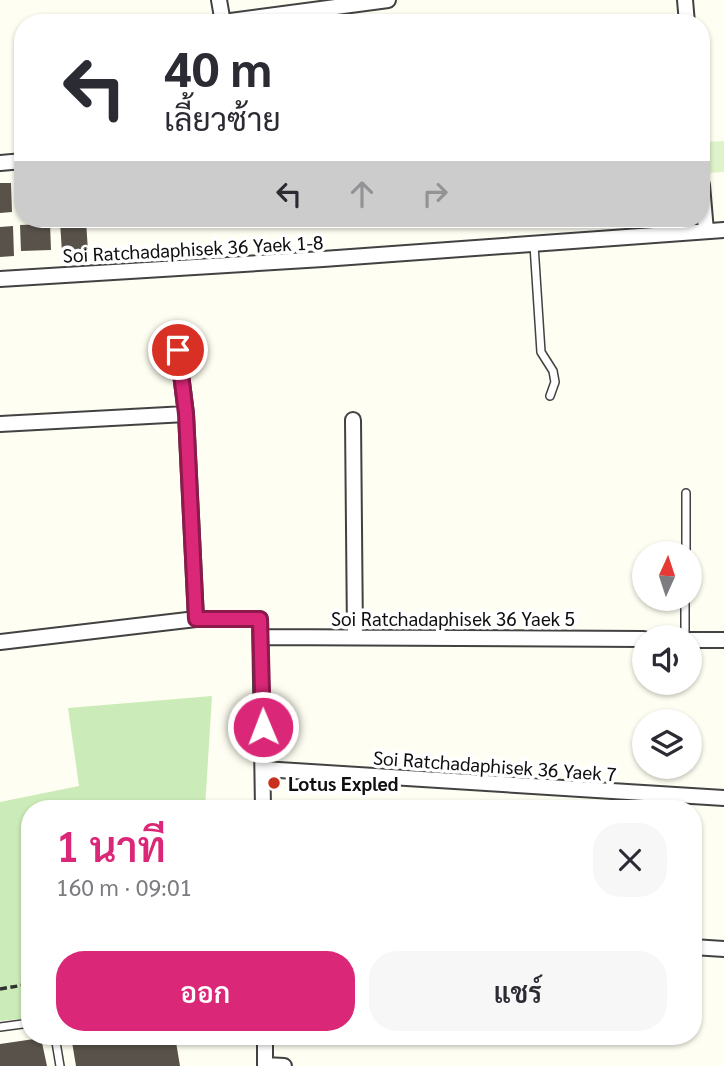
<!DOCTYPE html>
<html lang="th">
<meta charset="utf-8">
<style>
:root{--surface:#fff;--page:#f7f7f7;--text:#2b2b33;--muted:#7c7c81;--accent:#db2777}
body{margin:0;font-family:Georgia,Sarabun,serif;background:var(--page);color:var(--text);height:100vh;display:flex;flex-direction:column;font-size:26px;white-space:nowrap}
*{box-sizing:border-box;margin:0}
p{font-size:23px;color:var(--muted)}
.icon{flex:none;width:38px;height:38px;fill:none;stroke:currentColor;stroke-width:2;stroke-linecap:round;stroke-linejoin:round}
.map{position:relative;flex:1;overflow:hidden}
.drawer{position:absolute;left:21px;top:800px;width:681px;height:245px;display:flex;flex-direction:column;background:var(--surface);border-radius:28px;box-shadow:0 2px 5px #0004}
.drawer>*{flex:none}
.hud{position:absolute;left:14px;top:14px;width:696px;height:214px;border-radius:28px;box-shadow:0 2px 5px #0004;background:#fff;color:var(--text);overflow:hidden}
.needle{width:46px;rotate:3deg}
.fabs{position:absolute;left:632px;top:541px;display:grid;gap:14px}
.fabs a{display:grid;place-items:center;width:70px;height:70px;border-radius:50%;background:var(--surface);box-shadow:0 2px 5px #0004;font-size:35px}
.pin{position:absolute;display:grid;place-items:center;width:60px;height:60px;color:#fff;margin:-30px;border:4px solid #fff;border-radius:50%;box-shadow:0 2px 7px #0007}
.me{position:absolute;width:77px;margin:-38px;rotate:359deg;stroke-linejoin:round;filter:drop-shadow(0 0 5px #0008)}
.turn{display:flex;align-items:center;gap:24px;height:147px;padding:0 35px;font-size:32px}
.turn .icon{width:91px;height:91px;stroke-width:2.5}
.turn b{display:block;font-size:49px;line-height:60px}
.lanes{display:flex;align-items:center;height:66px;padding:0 35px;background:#0003;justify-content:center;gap:35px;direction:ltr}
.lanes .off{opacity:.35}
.round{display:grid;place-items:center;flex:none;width:74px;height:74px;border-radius:28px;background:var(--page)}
.overview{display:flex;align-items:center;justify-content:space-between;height:119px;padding:0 35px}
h1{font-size:42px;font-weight:600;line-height:52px;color:var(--accent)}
.action{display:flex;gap:14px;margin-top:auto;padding:14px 35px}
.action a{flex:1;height:80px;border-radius:28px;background:var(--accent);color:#fff;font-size:28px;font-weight:600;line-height:80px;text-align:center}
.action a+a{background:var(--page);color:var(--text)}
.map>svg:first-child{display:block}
.green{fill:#cbecb8}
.pitch{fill:#dff3cb}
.building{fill:#59524b}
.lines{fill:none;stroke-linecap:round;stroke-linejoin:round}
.lane-casing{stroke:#424242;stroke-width:10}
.street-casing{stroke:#424242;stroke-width:18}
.path{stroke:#313131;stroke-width:3.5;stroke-dasharray:7 3.5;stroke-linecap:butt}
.lane{stroke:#fff;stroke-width:7}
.street{stroke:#fff;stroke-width:14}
.route-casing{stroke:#8e194d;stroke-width:18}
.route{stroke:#db2777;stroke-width:12}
.poi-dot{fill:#c9301e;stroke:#fff;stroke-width:2.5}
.labels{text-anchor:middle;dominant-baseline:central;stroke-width:7;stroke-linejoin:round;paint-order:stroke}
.street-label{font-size:19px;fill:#0f0f0f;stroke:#fff}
.poi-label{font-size:19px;font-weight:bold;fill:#0f0f0f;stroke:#fff;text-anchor:start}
</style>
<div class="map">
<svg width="724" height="1066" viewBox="0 0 724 1066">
<rect width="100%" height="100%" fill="#fffef2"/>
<!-- green -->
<path class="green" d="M212,696L205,808H30V1018L0,1021V802L79,786L68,708Z"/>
<!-- pitch -->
<path class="pitch" d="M724,141V172L709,173L706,142Z"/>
<!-- building -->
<path class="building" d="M0,183H11L12,212L0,213Z
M86,221L88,251L62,252L60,222Z
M50,224L51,250L21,251L20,225Z
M13,226L14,256L0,257V227Z
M71,1036H175L180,1066H76Z
M41,1038L47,1066H0V1044Z"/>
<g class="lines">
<!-- lane casing -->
<g class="lane-casing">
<path id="lane" d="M534,245L541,352L553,371L555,382L550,396
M686,553V493
M685,637V598
M0,1027L30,1023
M55,1036L60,1066"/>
</g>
<!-- street casing -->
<g class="street-casing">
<path id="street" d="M219,0L223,23
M685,0L687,23
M223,22L388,0
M0,163L23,161
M702,185L706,231
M0,279L323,259L724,230
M178,350L186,414L196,619
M353,420L355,636
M0,424L186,414
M262,637L644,639
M690,640H724
M0,642L196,619H260L263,808
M263,769L724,798
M693,947L724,949
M265,1036V1066
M265,1065L284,1066"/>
</g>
<!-- path -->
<path class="path" d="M0,989L24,985V976L30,965"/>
<!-- lane -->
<use href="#lane" class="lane"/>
<!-- street -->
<use href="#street" class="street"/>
</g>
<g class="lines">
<!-- route casing -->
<g class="route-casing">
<path id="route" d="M178,350L186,414L196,619H260L263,727"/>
</g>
<!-- route -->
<use href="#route" class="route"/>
</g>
<!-- markers -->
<circle class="poi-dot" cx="274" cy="783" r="7"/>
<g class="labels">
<!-- street labels -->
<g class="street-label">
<text transform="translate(193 248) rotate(-3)">Soi Ratchadaphisek 36 Yaek 1-8</text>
<text x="453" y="618">Soi Ratchadaphisek 36 Yaek 5</text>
<text transform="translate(495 765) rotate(4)">Soi Ratchadaphisek 36 Yaek 7</text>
</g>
<!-- poi labels -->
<g class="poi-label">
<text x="288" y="783">Lotus Expled</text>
</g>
</g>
</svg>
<div class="fabs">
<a><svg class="needle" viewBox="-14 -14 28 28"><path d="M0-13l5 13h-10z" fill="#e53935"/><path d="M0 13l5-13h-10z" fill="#7c7c81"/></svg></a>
<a><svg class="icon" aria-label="sound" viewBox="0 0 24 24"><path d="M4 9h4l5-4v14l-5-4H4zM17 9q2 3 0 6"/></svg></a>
<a><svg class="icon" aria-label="layers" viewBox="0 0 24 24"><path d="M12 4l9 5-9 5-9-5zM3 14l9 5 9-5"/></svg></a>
</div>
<div class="pin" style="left:178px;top:350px;background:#d93025"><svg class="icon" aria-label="arrive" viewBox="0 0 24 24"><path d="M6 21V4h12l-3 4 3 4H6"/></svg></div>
<svg class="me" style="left:263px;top:727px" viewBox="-20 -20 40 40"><circle r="17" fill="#db2777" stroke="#fff" stroke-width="3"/><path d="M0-11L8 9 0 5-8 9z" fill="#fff"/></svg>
<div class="hud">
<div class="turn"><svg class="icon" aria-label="left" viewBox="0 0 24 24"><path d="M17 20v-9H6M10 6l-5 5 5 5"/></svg><div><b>40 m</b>เลี้ยวซ้าย</div></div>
<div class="lanes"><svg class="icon" aria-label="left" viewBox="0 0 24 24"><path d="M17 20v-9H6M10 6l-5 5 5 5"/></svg><svg class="icon off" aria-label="ahead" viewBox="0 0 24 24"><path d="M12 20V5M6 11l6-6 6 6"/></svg><svg class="icon off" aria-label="right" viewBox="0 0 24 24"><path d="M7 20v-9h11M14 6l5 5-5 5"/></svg></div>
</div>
<section class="drawer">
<div class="overview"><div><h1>1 นาที</h1><p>160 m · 09:01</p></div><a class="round"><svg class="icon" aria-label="close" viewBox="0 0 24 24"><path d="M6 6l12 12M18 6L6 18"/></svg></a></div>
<div class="action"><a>ออก</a><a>แชร์</a></div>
</section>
</div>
